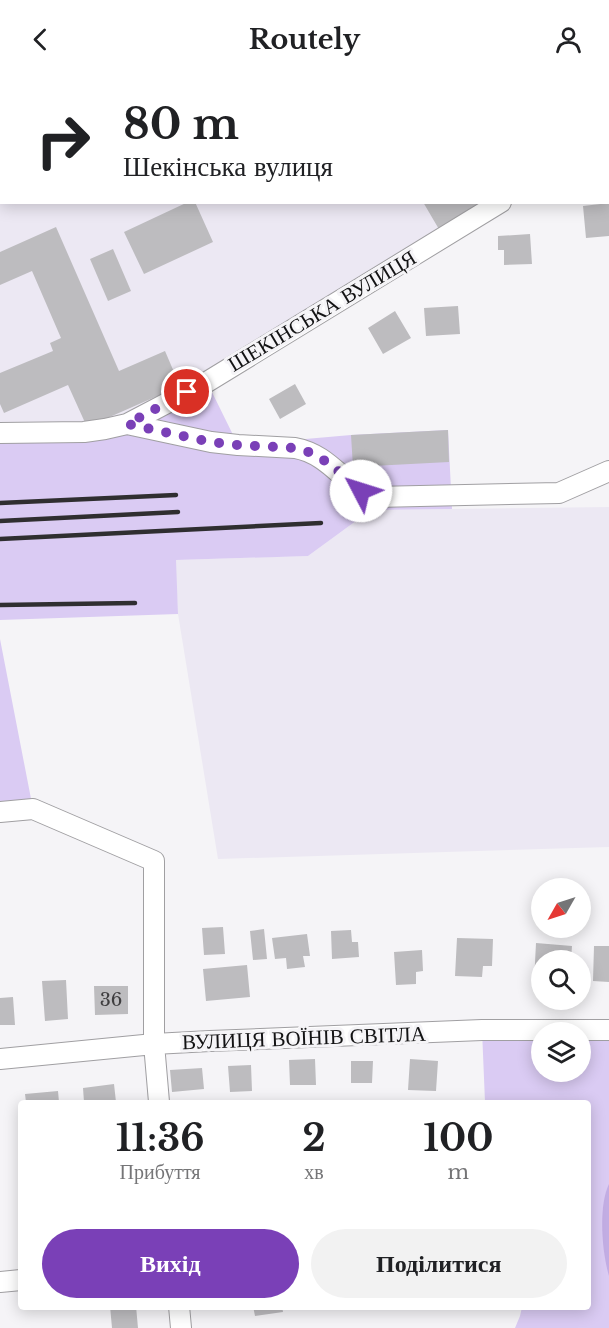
<!DOCTYPE html>
<html lang="uk">
<meta charset="utf-8">
<style>
:root{--surface:#fff;--page:#f2f2f2;--text:#202124;--muted:#757577;--accent:#7a40b7}
body{margin:0;font-family:"Libre Baskerville",serif;background:var(--page);color:var(--text);height:100vh;display:flex;flex-direction:column;font-size:22px;white-space:nowrap}
*{box-sizing:border-box;margin:0}
p{font-size:20px;color:var(--muted)}
.icon{flex:none;width:33px;height:33px;fill:none;stroke:currentColor;stroke-width:2;stroke-linecap:round;stroke-linejoin:round}
.map{position:relative;flex:1;overflow:hidden}
.details{position:absolute;left:18px;top:1022px;width:573px;height:210px;display:flex;flex-direction:column;background:var(--surface);border-radius:6px;box-shadow:0 3px 15px #0003}
.details>*{flex:none}
.hud{position:absolute;left:0px;top:0px;width:609px;height:126px;box-shadow:0 3px 15px #0003;background:#fff;color:var(--text);overflow:hidden}
.needle{width:39px;rotate:231deg}
.controls{position:absolute;left:531px;top:800px;display:grid;gap:12px}
.controls a{display:grid;place-items:center;width:60px;height:60px;border-radius:50%;background:var(--surface);box-shadow:0 3px 15px #0003;font-size:30px}
.pin{position:absolute;display:grid;place-items:center;width:51px;height:51px;color:#fff;margin:-26px;border:3px solid #fff;border-radius:50%;box-shadow:0 2px 6px #0007}
.me{position:absolute;width:66px;margin:-33px;rotate:310deg;stroke-linejoin:round;filter:drop-shadow(0 0 4px #0008)}
.turn{display:flex;align-items:center;gap:21px;height:126px;padding:0 24px;font-size:27px}
.turn .icon{width:78px;height:78px;stroke-width:2.5}
.turn b{display:block;font-size:42px;line-height:51px}
.eta{display:flex;justify-content:space-evenly;align-items:center;height:102px;text-align:center}
.eta b{font-size:36px;font-weight:800;line-height:42px}
.primary-button{display:flex;gap:12px;margin-top:auto;padding:12px 24px}
.primary-button a{flex:1;height:69px;border-radius:36px;background:var(--accent);color:#fff;font-size:24px;font-weight:800;line-height:69px;text-align:center}
.primary-button a+a{background:var(--page);color:var(--text)}
header{display:flex;justify-content:space-between;align-items:center;height:78px;padding:0 24px;background:var(--surface);font-size:27px;font-weight:800}
.map>svg:first-child{display:block}
.built{fill:#ece8f3}
.green{fill:#dacbf3;fill-rule:evenodd}
.water{fill:#c2ade3}
.building{fill:#bdbcbf}
.lines{fill:none;stroke-linecap:round;stroke-linejoin:round}
.minor-casing{stroke:#a09fa2;stroke-width:22}
.minor{stroke:#fff;stroke-width:20}
.rail{stroke:#2f2e30;stroke-width:4.5}
.route{stroke:#7a40b7;stroke-width:10;stroke-dasharray:0 18}
.labels{text-anchor:middle;dominant-baseline:central;stroke-width:6;stroke-linejoin:round;paint-order:stroke}
.number-label{font-size:18px;fill:#3e3d3f}
.street-label{font-size:21px;fill:#131314;stroke:#f5f4f7}
</style>
<header><svg class="icon" aria-label="back" viewBox="0 0 24 24"><path d="M15 5l-7 7 7 7"/></svg>Routely<svg class="icon" aria-label="person" viewBox="0 0 24 24"><circle cx="12" cy="8" r="4"/><path d="M4 21q1-7 8-7t8 7"/></svg></header>
<div class="map">
<svg width="609" height="1250" viewBox="0 0 609 1250">
<rect width="100%" height="100%" fill="#f5f4f7"/>
<!-- built -->
<path class="built" d="M0,0H609V59L608,60V2H2V124L501,125L127,346L0,355Z
M609,429V769L218,781L178,536L175,482L308,478L371,432Z"/>
<!-- green -->
<path class="green" d="M207,304L238,367L351,357L448,352L452,431L371,432L308,478L176,482L178,536L0,542V355L84,354Z
M0,561L33,731L0,734Z
M482,952H609V1250H515L520,1238L522,1229L588,1228V1024H485ZM542,954H580V993H542Z"/>
<!-- water -->
<path class="water" d="M609,1106V1198C602,1175 598,1128 609,1106Z"/>
<!-- building -->
<path class="building" d="M188,124H195L213,164L144,196L124,154Z
M423,124H485L440,153Z
M609,125V158L586,160L583,128Z
M56,149L119,293L165,273L180,308L87,349L68,307L4,335L0,326V295L53,273L50,265L61,260L32,193L0,207V174Z
M530,156L532,186L504,187V172H498V158Z
M113,171L131,213L108,223L90,181Z
M458,228L460,256L426,258L424,230Z
M395,233L411,260L383,276L368,250Z
M295,306L306,326L280,341L269,321Z
M448,352L449,384L353,389L351,357Z
M223,849L225,876L204,877L202,850Z
M264,851L267,881L253,882L250,853Z
M351,852L352,864H358L359,879L332,881L331,853Z
M307,856L310,878H303L305,889L287,891L286,880L275,881L272,860Z
M457,860L493,861L492,888H483L482,899L455,898Z
M536,865L572,868L571,882H542V905L534,904Z
M594,868H609V904L593,903Z
M422,872L423,893L416,894V906L396,907L394,874Z
M247,887L250,919L206,923L203,891Z
M66,902L68,941L45,943L42,903Z
M94,908H128V936L95,937Z
M13,919L15,947H0V920Z
M315,981L316,1007H290L289,982Z
M410,981L438,983L436,1013L408,1012Z
M351,983H373L372,1005H351Z
M251,987L252,1013L230,1014L228,988Z
M202,990L204,1011L172,1014L170,992Z
M114,1006L116,1024H84L83,1010Z
M58,1013L59,1024H26L25,1016Z
M110,1228H136L138,1250H112Z
M253,1228H282L283,1234L255,1238Z"/>
<g class="lines">
<!-- minor casing -->
<g class="minor-casing">
<path id="minor" d="M608,60L609,59
M127,346L211,364L238,367L295,370C332,377 344,409 375,419L559,415L609,393
M0,355L84,354L105,351L127,346L207,304L501,124
M0,734L33,731L154,783V966L159,1024
M0,981L154,966L210,963L482,952H609
M0,1204L21,1202
M179,1228L181,1250"/>
</g>
<!-- minor -->
<use href="#minor" class="minor"/>
<!-- rail -->
<path class="rail" d="M0,425L176,417
M0,443L178,434
M0,461L321,445
M0,527L135,525"/>
</g>
<g class="lines">
<!-- route -->
<path class="route" d="M187,314L127,346L211,364L238,367L295,370C322,375 341,396 361,413"/>
</g>
<g class="labels">
<!-- number labels -->
<g class="number-label">
<text x="111" y="922">36</text>
</g>
<!-- street labels -->
<g class="street-label">
<text transform="translate(322 233) rotate(-31)">ШЕКІНСЬКА ВУЛИЦЯ</text>
<text transform="translate(304 960) rotate(-2)">ВУЛИЦЯ ВОЇНІВ СВІТЛА</text>
</g>
</g>
</svg>
<div class="controls">
<a><svg class="needle" viewBox="-14 -14 28 28"><path d="M0-13l5 13h-10z" fill="#e53935"/><path d="M0 13l5-13h-10z" fill="#757577"/></svg></a>
<a><svg class="icon" aria-label="search" viewBox="0 0 24 24"><circle cx="10" cy="10" r="6"/><path d="M15 15l6 6"/></svg></a>
<a><svg class="icon" aria-label="layers" viewBox="0 0 24 24"><path d="M12 4l9 5-9 5-9-5zM3 14l9 5 9-5"/></svg></a>
</div>
<div class="pin" style="left:187px;top:314px;background:#d93025"><svg class="icon" aria-label="arrive" viewBox="0 0 24 24"><path d="M6 21V4h12l-3 4 3 4H6"/></svg></div>
<svg class="me" style="left:361px;top:413px" viewBox="-20 -20 40 40"><circle r="19" fill="#fff"/><path d="M0-13L10 11 0 6-10 11z" fill="#7a40b7"/></svg>
<div class="hud">
<div class="turn"><svg class="icon" aria-label="right" viewBox="0 0 24 24"><path d="M7 20v-9h11M14 6l5 5-5 5"/></svg><div><b>80 m</b>Шекінська вулиця</div></div>
</div>
<section class="details">
<div class="eta">
<div><b>11:36</b><p>Прибуття</p></div>
<div><b>2</b><p>хв</p></div>
<div><b>100</b><p>m</p></div>
</div>
<div class="primary-button"><a>Вихід</a><a>Поділитися</a></div>
</section>
</div>
